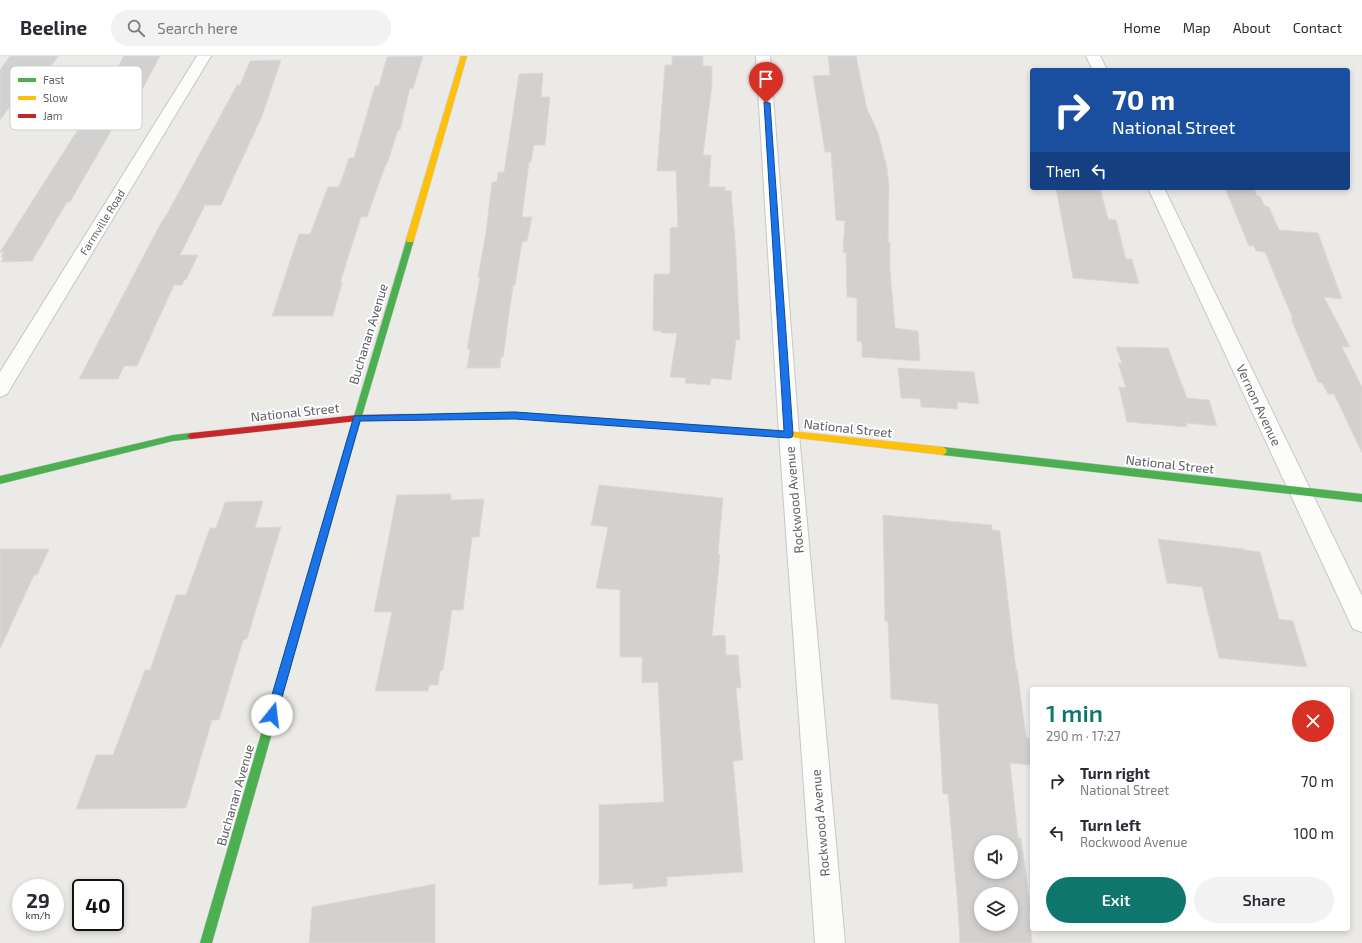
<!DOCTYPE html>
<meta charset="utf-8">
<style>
:root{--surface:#fff;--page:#f2f2f3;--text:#2b2b33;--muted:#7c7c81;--line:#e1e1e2;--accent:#0f766e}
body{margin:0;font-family:"Exo 2",sans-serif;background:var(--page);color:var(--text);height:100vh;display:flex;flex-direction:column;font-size:15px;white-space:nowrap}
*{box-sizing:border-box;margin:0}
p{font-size:13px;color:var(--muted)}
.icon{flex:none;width:22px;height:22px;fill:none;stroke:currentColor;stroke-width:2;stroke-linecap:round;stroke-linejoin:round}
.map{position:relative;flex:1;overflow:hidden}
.panel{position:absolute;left:1030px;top:631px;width:320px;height:244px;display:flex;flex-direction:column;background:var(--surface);border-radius:4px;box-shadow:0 2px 6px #0003}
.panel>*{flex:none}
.guide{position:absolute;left:1030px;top:12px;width:320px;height:122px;border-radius:4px;box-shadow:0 2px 6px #0003;background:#1a4fa0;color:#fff;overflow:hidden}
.fabs{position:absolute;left:974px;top:779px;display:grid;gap:8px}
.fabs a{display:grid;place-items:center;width:44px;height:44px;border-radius:50%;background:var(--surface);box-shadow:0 2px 6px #0003;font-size:20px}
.speed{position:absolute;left:12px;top:823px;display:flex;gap:8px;font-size:20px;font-weight:700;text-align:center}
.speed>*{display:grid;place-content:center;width:52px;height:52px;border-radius:50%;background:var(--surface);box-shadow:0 2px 6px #0003;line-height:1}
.speed small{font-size:10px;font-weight:400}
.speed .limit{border:2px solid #111;border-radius:6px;background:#fff;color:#111}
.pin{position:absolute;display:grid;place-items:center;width:34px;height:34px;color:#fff;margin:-41px -17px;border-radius:50% 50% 50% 0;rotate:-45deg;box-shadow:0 0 4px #0007}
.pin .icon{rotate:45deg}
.me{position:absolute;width:44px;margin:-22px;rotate:16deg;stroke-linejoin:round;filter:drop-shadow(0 0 3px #0008)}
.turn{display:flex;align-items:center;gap:14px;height:84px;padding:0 16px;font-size:18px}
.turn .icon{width:52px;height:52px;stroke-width:2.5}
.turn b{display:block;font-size:28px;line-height:34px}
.then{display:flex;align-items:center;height:38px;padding:0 16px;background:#0003;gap:8px;font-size:15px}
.round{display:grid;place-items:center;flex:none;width:42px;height:42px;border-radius:21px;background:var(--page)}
.summary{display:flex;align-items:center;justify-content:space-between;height:68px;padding:0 16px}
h1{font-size:24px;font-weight:600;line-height:30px;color:var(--accent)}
.primary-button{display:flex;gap:8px;margin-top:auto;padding:8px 16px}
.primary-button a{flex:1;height:46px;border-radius:24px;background:var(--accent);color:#fff;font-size:16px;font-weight:600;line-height:46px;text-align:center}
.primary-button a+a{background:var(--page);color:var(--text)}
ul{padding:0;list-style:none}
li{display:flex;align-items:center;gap:12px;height:52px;padding:0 16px}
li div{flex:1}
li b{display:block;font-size:15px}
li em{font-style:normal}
header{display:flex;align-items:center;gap:24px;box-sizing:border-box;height:56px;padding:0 20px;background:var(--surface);border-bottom:1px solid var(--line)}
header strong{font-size:19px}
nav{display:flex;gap:22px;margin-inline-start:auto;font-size:14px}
.search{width:280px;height:36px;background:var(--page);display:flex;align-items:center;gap:10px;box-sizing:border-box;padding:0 14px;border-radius:22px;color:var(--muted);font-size:15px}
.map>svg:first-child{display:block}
.building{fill:#d3d1cf;stroke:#dcd9d6;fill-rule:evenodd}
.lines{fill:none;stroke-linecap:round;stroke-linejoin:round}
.street-casing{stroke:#c7c7c8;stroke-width:2}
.fast-casing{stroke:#c8c9c9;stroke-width:1}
.slow-casing{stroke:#c8c9c9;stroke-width:1}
.jam-casing{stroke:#c8c9c9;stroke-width:1}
.street{fill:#fcfcfb;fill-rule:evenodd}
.fast{fill:#4caf50;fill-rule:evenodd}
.slow{fill:#ffc107;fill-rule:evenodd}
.jam{fill:#c62828;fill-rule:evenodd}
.route{fill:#1a73e8;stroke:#114b97}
.labels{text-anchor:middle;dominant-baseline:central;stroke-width:4;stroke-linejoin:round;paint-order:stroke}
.far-street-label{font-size:11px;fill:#5c6165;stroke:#fff}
.street-label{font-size:13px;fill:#5c6165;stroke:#fff}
.key{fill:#fff;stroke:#ced0d1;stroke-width:1}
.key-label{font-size:11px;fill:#5c6165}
</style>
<header>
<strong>Beeline</strong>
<div class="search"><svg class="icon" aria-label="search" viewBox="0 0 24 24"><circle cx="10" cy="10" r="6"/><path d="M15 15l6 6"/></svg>Search here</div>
<nav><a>Home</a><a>Map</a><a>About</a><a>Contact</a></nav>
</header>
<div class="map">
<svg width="1362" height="887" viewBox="0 0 1362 887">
<rect width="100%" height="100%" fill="#eceae7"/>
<!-- building -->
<path class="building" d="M10,0H58L34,35L21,36L0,64V14Z
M124,0H160L143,32H138L135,37H133L70,146H67L32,205L1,206L4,201H1L4,196H0L89,56H91Z
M423,0L413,33L410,32L400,74H398L387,108H386L367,161H361L340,227H342L333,260H272L299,178H310L328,131H339L349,102H354L375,30H379L387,1Z
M672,0H703V10H712V28L703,99H711L709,131H725V135L731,134L736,197L740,284H736L731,324L711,322L710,329L685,327L686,322L670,321L677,277H661V275H653L654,218H670V172L678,171L676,115H657L665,9H672Z
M828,0H856L867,53L878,77L887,112L889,129L888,186H890V214L895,272L918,275L920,305L862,301V286L857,285V242L847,241L846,197L843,196L845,165L836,164L831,96H825L813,20L830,19Z
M281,4L262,60L221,149H205L180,199H198L186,224H184L182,229H174L137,310H124L118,323H79L161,167L167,158L237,29H240L250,5Z
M543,17L541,41H550L545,89H534L531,106H529L522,161H532L527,185L522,186L515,229L513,230L503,301H501L500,312H467L470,293H467L480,221H478L486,176L492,126H497L498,116H504L519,18Z
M1056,132H1100L1108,163L1116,164L1126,203H1132L1139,228L1073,222Z
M1225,132H1254L1257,140H1260L1265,150L1269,151L1279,174L1318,177L1342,243L1324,241L1350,291H1342L1362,331V397L1334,338H1328L1322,327L1318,326L1291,263H1293L1265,196L1256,195L1254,190H1249Z
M1116,291L1168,292L1187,342L1209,344L1217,370L1186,367L1187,371L1127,366L1119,331L1126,332L1118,307H1122Z
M898,312L974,316L979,348L957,346L958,353L921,351L920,343L901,342Z
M599,429L723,442L718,498L720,499L712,580L725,579L726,599H738L741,632H736L743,704L733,705L743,816L667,821V830L633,833V827L599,829V749L664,746L658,626L642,627V601H620V534L596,532L608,471L591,469Z
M451,438V444L484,443L479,481H472L463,554H452L443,614L440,615L438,629H429L428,635H375L392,556H374L397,439Z
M263,445L255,472L281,471L247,583L243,584L219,664H212L186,752L76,753L96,699H113L145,614H150L176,539H186L210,472H216L225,446Z
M883,459L992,469V474L1000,475L1016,614H1017L1026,681L1029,682L1032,709L1010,707L1018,782H1021L1031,856H1029L1032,887H960L957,839L948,738H943L938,648L891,643L888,566L885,565ZM981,786H1011V816H981ZM981,838H1011V868H981Z
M1158,483L1244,493V494L1260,496L1279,563L1293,565L1307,611L1219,602L1202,531L1167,527Z
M0,493H49L37,519H34L0,593Z
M435,828V887H309L312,851Z"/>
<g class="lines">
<!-- street casing -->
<g class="street-casing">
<path id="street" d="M197,0H211L7,338L0,341V316Z
M756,0H770L799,378L845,887H815L779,378Z
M1086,0H1100L1107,14H1093Z
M1148,132H1164L1362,540V576L1353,573Z"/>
</g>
<!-- fast casing -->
<g class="fast-casing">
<path id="fast" d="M407,182H410L414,184L349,404L348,407H342L341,404Z
M515,356L643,365L647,368L643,371L515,362L424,364L420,361L424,358Z
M191,377L195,380L191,383L173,385L0,428V420L173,379Z
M943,391L1362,438V446L943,399L940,397L939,395L940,393Z
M297,567L301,569L302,572L212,887H200L292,572L293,569Z"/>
</g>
<!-- slow casing -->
<g class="slow-casing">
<path id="slow" d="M461,0H467L414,184L413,186H407L406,184Z
M643,365L789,375L943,391L946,393L947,395L946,397L943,399L789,381L643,371L639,368Z
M345,400L348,401L349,404L302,572L301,575L297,577L293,575L292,572L341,404L342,401Z"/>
</g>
<!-- jam casing -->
<g class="jam-casing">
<path id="jam" d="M424,358L428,361L424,364L357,365L191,383L187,380L191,377L357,359Z"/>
</g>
<!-- street -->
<use href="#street" class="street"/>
<!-- fast -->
<use href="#fast" class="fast"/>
<!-- slow -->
<use href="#slow" class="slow"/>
<!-- jam -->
<use href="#jam" class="jam"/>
</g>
<!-- route -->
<path class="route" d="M764,46L770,47L793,378L792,381L789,382L515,363L360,365L277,659L275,663L272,664L268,663L266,659L354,360L515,356L784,375Z"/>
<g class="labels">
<!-- far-street labels -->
<g class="far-street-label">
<text transform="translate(102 166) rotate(-58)">Farmville Road</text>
</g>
<!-- street labels -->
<g class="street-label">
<text transform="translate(368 278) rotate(-73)">Buchanan Avenue</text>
<text transform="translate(1259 349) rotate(65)">Vernon Avenue</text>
<text transform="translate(295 356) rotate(-6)">National Street</text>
<text transform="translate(848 372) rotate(6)">National Street</text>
<text transform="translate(1170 408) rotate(6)">National Street</text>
<text transform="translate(794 444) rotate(-95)">Rockwood Avenue</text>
<text transform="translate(235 739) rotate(-74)">Buchanan Avenue</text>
<text transform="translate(820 767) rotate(-95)">Rockwood Avenue</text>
</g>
</g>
<!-- legend -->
<rect x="10" y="10" width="132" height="64" rx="6" class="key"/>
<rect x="18" y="22" width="18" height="4" fill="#4caf50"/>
<rect x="18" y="40" width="18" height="4" fill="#ffc107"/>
<rect x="18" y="58" width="18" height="4" fill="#c62828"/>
<g class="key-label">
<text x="43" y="28">Fast</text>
<text x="43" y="46">Slow</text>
<text x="43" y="64">Jam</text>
</g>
</svg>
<div class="fabs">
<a><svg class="icon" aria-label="sound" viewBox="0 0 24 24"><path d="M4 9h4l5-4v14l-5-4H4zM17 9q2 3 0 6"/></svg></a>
<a><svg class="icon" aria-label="layers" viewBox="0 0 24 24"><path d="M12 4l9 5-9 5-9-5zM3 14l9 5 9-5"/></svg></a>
</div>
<div class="speed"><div>29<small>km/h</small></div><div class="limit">40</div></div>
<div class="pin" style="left:766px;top:47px;background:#d93025"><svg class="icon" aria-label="arrive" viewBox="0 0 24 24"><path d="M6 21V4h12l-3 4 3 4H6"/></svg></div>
<svg class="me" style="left:272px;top:659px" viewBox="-20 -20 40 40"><circle r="19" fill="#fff"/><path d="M0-13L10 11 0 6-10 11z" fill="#1a73e8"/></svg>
<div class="guide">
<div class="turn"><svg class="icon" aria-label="right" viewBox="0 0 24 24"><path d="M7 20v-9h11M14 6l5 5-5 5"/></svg><div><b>70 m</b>National Street</div></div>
<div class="then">Then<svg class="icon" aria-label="left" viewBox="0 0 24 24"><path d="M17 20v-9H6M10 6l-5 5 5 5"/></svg></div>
</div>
<section class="panel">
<div class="summary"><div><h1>1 min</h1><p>290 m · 17:27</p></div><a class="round" style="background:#d93025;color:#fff"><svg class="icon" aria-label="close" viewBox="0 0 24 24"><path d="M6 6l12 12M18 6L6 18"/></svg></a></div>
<ul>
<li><svg class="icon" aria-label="right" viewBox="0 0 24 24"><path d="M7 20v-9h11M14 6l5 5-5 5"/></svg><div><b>Turn right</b><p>National Street</p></div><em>70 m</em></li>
<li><svg class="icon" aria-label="left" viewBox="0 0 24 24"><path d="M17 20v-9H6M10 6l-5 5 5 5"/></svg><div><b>Turn left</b><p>Rockwood Avenue</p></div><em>100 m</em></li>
</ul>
<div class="primary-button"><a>Exit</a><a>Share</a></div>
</section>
</div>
